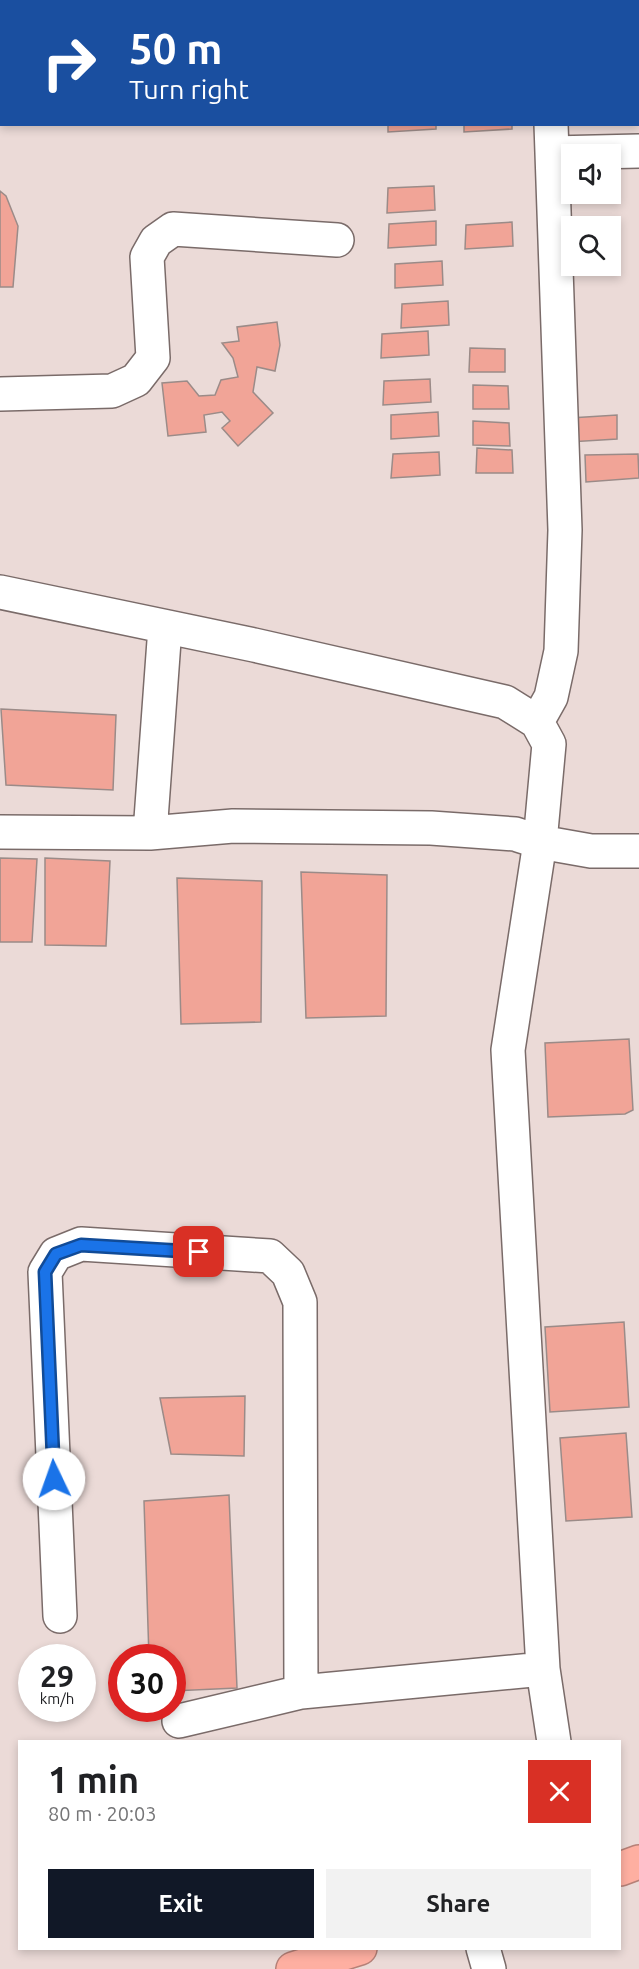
<!DOCTYPE html>
<meta charset="utf-8">
<style>
:root{--surface:#fff;--page:#f2f2f2;--text:#202124;--muted:#757577;--accent:#111827}
body{margin:0;font-family:Ubuntu,sans-serif;background:var(--page);color:var(--text);height:100vh;display:flex;flex-direction:column;font-size:22px;white-space:nowrap}
*{box-sizing:border-box;margin:0}
p{font-size:20px;color:var(--muted)}
.icon{flex:none;width:33px;height:33px;fill:none;stroke:currentColor;stroke-width:2;stroke-linecap:round;stroke-linejoin:round}
.map{position:relative;flex:1;overflow:hidden}
.sheet{position:absolute;left:18px;top:1740px;width:603px;height:210px;display:flex;flex-direction:column;background:var(--surface);border-radius:0px;box-shadow:0 3px 9px #0003}
.sheet>*{flex:none}
.banner{position:absolute;left:0px;top:0px;width:639px;height:126px;box-shadow:0 3px 9px #0003;background:#1a4fa0;color:#fff;overflow:hidden}
.buttons{position:absolute;left:561px;top:144px;display:grid;gap:12px}
.buttons a{display:grid;place-items:center;width:60px;height:60px;border-radius:0px;background:var(--surface);box-shadow:0 3px 9px #0003;font-size:30px}
.speed{position:absolute;left:18px;top:1644px;display:flex;gap:12px;font-size:30px;font-weight:700;text-align:center}
.speed>*{display:grid;place-content:center;width:78px;height:78px;border-radius:50%;background:var(--surface);box-shadow:0 3px 9px #0003;line-height:1}
.speed small{font-size:15px;font-weight:400}
.speed .limit{border:9px solid #d22;background:#fff;color:#111}
.pin{position:absolute;display:grid;place-items:center;width:51px;height:51px;color:#fff;margin:-26px;border-radius:12px;box-shadow:0 3px 9px #0006}
.me{position:absolute;width:66px;margin:-33px;rotate:357deg;stroke-linejoin:round;filter:drop-shadow(0 0 4px #0008)}
.turn{display:flex;align-items:center;gap:21px;height:126px;padding:0 30px;font-size:27px}
.turn .icon{width:78px;height:78px;stroke-width:2.5}
.turn b{display:block;font-size:42px;line-height:51px}
.round{display:grid;place-items:center;flex:none;width:63px;height:63px;border-radius:0px;background:var(--page)}
.summary{display:flex;align-items:center;justify-content:space-between;height:102px;padding:0 30px}
h1{font-size:36px;font-weight:700;line-height:45px}
.cta{display:flex;gap:12px;margin-top:auto;padding:12px 30px}
.cta a{flex:1;height:69px;border-radius:0px;background:var(--accent);color:#fff;font-size:24px;font-weight:700;line-height:69px;text-align:center}
.cta a+a{background:var(--page);color:var(--text)}
.map>svg:first-child{display:block}
.building{fill:#f1a497;stroke:#9b8b88;stroke-width:1.5}
.lines{fill:none;stroke-linecap:round;stroke-linejoin:round}
.minor-casing{stroke:#7a6b69;stroke-width:36}
.highway-casing{stroke:#b68077;stroke-width:36}
.minor{stroke:#fff;stroke-width:33}
.highway{stroke:#feafa1;stroke-width:33}
.route-casing{stroke:#114b97;stroke-width:15}
.route{stroke:#1a73e8;stroke-width:10}
</style>
<div class="map">
<svg width="639" height="1969" viewBox="0 0 639 1969">
<rect width="100%" height="100%" fill="#ebdad7"/>
<!-- building -->
<path class="building" d="M388,124H436V129L388,132Z
M464,124H512V129L464,132Z
M434,186L435,210L387,213L388,188Z
M0,191L6,196L18,226L13,287H0Z
M436,221V245L388,248L389,224Z
M512,222L513,246L465,249L466,225Z
M442,261L443,285L395,288V264Z
M448,301L449,325L401,328L402,304Z
M277,322L280,345L275,371L257,367L253,392L273,413L238,446L222,428L230,421L222,412L204,415L206,432L168,436L162,383L187,381L199,396L215,395L221,380L238,377L233,358L222,343L239,341L237,327Z
M428,331L429,355L381,358L382,334Z
M470,348L505,349V372H469Z
M430,379L431,402L383,405L384,381Z
M473,385L508,386L509,409H473Z
M438,412L439,436L391,439V415Z
M617,415V439L569,442L570,418Z
M473,421L509,423L510,446L473,445Z
M477,448L512,450L513,473H476Z
M439,452L440,475L391,478L393,454Z
M638,454L639,478L586,482L585,455Z
M1,709L116,715L113,790L6,785Z
M0,858L37,859L32,942H0Z
M45,858L110,861L106,946L45,945Z
M301,872L387,875L386,1016L306,1018Z
M177,878L262,881L261,1022L181,1024Z
M629,1039L633,1110L625,1114L548,1117L545,1043Z
M624,1322L629,1407L550,1412L545,1327Z
M245,1396L244,1456L171,1454L160,1398Z
M626,1433L632,1517L566,1521L560,1438Z
M229,1495L237,1688L172,1691V1658H149L144,1501Z"/>
<g class="lines">
<!-- minor casing -->
<g class="minor-casing">
<path id="minor" d="M546,0V2
M552,153L639,151
M0,394L112,391L136,380L153,358L147,257L156,241L173,229L337,240
M0,592L254,645L505,702L537,722L549,744L540,842L508,1050L543,1669L554,1742
M537,722L551,697L561,651L565,530L551,124
M0,832L150,833L233,826L431,828L515,834L540,842L591,851H639
M150,833L165,627
M60,1616L45,1272L56,1254L81,1244L270,1256L288,1273L300,1302L301,1692
M179,1721L301,1692L543,1669
M483,1948L489,1969"/>
</g>
<!-- highway casing -->
<g class="highway-casing">
<path id="highway" d="M620,1869L639,1862
M293,1969L360,1948"/>
</g>
<!-- minor -->
<use href="#minor" class="minor"/>
<!-- highway -->
<use href="#highway" class="highway"/>
</g>
<g class="lines">
<!-- route casing -->
<g class="route-casing">
<path id="route" d="M54,1479L45,1272L56,1254L81,1245L199,1252"/>
</g>
<!-- route -->
<use href="#route" class="route"/>
</g>
</svg>
<div class="buttons">
<a><svg class="icon" aria-label="sound" viewBox="0 0 24 24"><path d="M4 9h4l5-4v14l-5-4H4zM17 9q2 3 0 6"/></svg></a>
<a><svg class="icon" aria-label="search" viewBox="0 0 24 24"><circle cx="10" cy="10" r="6"/><path d="M15 15l6 6"/></svg></a>
</div>
<div class="speed"><div>29<small>km/h</small></div><div class="limit">30</div></div>
<div class="pin" style="left:199px;top:1252px;background:#d93025"><svg class="icon" aria-label="arrive" viewBox="0 0 24 24"><path d="M6 21V4h12l-3 4 3 4H6"/></svg></div>
<svg class="me" style="left:54px;top:1479px" viewBox="-20 -20 40 40"><circle r="19" fill="#fff"/><path d="M0-13L10 11 0 6-10 11z" fill="#1a73e8"/></svg>
<div class="banner">
<div class="turn"><svg class="icon" aria-label="right" viewBox="0 0 24 24"><path d="M7 20v-9h11M14 6l5 5-5 5"/></svg><div><b>50 m</b>Turn right</div></div>
</div>
<section class="sheet">
<div class="summary"><div><h1>1 min</h1><p>80 m · 20:03</p></div><a class="round" style="background:#d93025;color:#fff"><svg class="icon" aria-label="close" viewBox="0 0 24 24"><path d="M6 6l12 12M18 6L6 18"/></svg></a></div>
<div class="cta"><a>Exit</a><a>Share</a></div>
</section>
</div>
